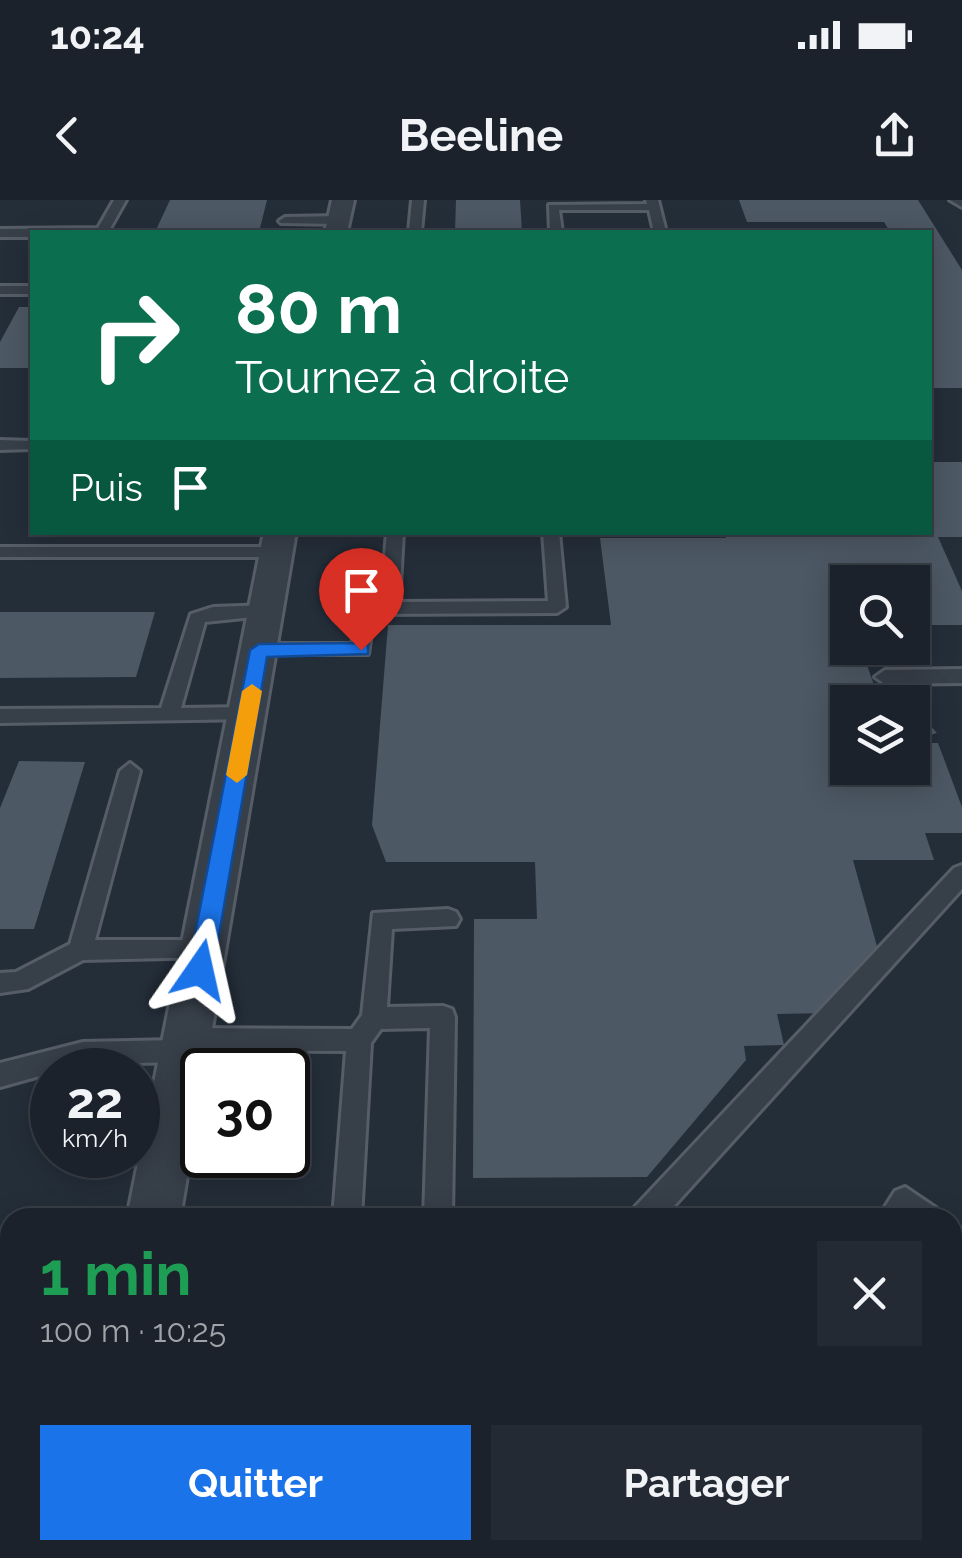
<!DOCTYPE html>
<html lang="fr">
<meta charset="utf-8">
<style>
:root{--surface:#1b222b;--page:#242a33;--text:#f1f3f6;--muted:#a0a4a9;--line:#393f47;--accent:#1a73e8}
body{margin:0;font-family:Raleway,sans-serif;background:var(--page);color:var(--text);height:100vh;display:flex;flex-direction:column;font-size:38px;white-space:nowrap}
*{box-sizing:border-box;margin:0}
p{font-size:32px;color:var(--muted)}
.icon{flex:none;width:55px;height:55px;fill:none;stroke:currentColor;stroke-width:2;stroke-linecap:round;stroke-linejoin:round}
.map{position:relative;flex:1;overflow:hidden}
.panel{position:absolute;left:0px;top:1008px;width:962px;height:352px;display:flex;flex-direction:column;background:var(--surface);border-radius:30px 30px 0 0;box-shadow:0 5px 25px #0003,0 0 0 2px var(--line)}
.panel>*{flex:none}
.hud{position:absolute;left:30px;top:30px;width:902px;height:305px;border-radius:0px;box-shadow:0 5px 25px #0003,0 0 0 2px var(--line);background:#0b6e4f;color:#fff;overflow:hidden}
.fabs{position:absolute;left:830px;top:365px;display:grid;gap:20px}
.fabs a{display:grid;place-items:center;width:100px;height:100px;border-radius:0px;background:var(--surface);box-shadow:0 5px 25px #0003,0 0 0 2px var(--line);font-size:50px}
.speed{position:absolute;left:30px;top:848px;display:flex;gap:20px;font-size:50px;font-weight:700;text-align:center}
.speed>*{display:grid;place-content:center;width:130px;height:130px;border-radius:50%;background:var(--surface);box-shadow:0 5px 25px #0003,0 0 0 2px var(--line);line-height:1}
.speed small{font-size:25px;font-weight:400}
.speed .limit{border:5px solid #111;border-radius:15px;background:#fff;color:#111}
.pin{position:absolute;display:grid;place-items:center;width:85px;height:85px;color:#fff;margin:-102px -42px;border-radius:50% 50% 50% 0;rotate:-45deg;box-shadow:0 0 10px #0007}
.pin .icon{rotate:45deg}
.me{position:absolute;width:110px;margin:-55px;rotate:11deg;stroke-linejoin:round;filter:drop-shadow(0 0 8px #0008)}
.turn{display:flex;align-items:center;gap:35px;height:210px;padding:0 40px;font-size:45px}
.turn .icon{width:130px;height:130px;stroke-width:2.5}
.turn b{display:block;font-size:70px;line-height:85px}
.then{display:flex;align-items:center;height:95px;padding:0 40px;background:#0003;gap:20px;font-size:38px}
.round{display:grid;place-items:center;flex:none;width:105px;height:105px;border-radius:0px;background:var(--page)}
.overview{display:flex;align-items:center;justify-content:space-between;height:170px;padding:0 40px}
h1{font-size:60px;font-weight:700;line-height:75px;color:#1e9e55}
.button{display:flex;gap:20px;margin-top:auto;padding:20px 40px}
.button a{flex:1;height:115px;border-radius:0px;background:var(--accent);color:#fff;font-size:40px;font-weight:700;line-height:115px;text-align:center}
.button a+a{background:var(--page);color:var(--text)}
.status{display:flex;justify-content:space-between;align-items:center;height:70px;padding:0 50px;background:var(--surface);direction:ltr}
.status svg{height:28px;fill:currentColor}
header{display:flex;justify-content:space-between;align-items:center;height:130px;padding:0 40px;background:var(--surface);font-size:45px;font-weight:700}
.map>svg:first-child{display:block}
.building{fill:#4c5864}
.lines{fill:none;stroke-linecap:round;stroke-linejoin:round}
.lane-casing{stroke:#565d67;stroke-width:6}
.street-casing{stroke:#565d67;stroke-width:6}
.lane{fill:#373f49;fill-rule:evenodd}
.street{fill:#373f49;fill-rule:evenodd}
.route{fill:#1a73e8;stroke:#114b97;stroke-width:2.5}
.slow{fill:#f59e0b}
</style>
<div class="status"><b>10:24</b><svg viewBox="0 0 49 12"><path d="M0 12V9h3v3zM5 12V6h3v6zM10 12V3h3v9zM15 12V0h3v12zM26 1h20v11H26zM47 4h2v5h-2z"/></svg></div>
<header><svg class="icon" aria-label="back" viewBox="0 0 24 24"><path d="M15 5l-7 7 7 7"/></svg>Beeline<svg class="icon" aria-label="share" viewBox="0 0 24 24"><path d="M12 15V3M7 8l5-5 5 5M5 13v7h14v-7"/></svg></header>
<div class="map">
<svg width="962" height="1358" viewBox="0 0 962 1358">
<rect width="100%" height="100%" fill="#242e39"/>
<!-- building -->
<path class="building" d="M170,0H267L259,32H155Z
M456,0H520L522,32H455Z
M739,0H918L962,70V188H930V32H890L884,22H747Z
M19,107H32V168H0V142Z
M930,262H962V337H938L962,391V425H912V382H848V448H861L880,502H848V568H912V543H938L962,607V633H925L934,660H853L878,750L826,813L777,814L784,845L744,846L746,860L647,977L473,978L474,719H537L535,662H386L372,625L388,425H611L600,338H726L724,332H930Z
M0,412H155L136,477L0,478Z
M915,507L937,533L912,540Z
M19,561L85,562L34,729H0V608Z"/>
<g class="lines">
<!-- lane casing -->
<g class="lane-casing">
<path id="lane" d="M114,0H126L108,32H32V37H0V29L98,28Z
M412,0H424L421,32H409Z
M646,0H658L666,32H654L649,10H559L562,32H550L549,5L647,4Z
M285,17L339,16L345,20L339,24L281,23L279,21Z
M0,86H32V94H0Z
M0,240L32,241V249L0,250Z
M387,332H403L399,402L548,401L543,332H559L566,407L557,413L374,414L368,454H252V446L259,444H352L359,404L381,402Z
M0,347H277L286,352L277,357H0Z
M266,405L275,411L272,415L205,422L181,508L248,507L258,514L255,519L0,523V509L161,508L191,414L213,407Z
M962,469V483L885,484L875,477L885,470Z
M130,563L140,571L95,740H204L212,743L216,750L212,757L83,760L28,789L0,793V773L16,772L70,744L120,571Z
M962,665V689L663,1018H630L634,1008L954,668Z
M448,709L456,712L460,719L456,726L392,729L387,807L443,806L452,809L455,817L452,1018H424L430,828L381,829L371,843L361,1018H333L346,851L197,850L194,859L185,862L83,864L0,887V863L83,842L175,840L178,831L187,828L352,829L362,815L373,713Z
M905,987L936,1008L940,1018H878L895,991Z
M952,1025L962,1029V1060L952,1056Z
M10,1105V1135L0,1138V1108Z
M962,1275V1318L952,1322V1279Z
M10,1331V1350H26L23,1358H0V1333Z
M627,1350H694L698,1358H623Z
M906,1350H941L937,1358H902Z"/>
</g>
<!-- street casing -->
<g class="street-casing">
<path id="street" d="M332,0H354L347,32H325Z
M950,0H962V7Z
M264,332H296L180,1018H127Z
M58,1350H122L120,1358H56Z"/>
</g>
<!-- lane -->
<use href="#lane" class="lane"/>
<!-- street -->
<use href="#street" class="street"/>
</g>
<!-- route -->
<path class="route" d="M361,443L368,445V454L267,457L213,770L209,777L200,780L192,777L188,770L250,450L259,444Z"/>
<!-- slow -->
<path class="slow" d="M252,484L262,491L247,575L237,583L226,575L242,491Z"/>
</svg>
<div class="fabs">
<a><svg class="icon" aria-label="search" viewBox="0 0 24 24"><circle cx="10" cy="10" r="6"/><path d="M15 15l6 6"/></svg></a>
<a><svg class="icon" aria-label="layers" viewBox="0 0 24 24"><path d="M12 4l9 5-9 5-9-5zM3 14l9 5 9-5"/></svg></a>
</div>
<div class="speed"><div>22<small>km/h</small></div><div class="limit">30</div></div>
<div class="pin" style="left:361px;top:450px;background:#d93025"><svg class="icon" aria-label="arrive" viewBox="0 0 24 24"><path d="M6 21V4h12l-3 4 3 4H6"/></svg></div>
<svg class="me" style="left:200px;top:770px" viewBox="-20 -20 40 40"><path d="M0-17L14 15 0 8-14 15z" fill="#1a73e8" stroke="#fff" stroke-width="4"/></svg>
<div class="hud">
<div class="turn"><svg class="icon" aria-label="right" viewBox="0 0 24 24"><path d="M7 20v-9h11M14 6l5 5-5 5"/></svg><div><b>80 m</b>Tournez à droite</div></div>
<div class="then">Puis<svg class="icon" aria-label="arrive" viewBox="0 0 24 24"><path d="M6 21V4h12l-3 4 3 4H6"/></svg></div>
</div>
<section class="panel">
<div class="overview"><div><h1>1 min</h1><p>100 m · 10:25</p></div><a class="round"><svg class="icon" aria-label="close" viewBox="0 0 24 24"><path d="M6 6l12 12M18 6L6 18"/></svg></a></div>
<div class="button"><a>Quitter</a><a>Partager</a></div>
</section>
</div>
